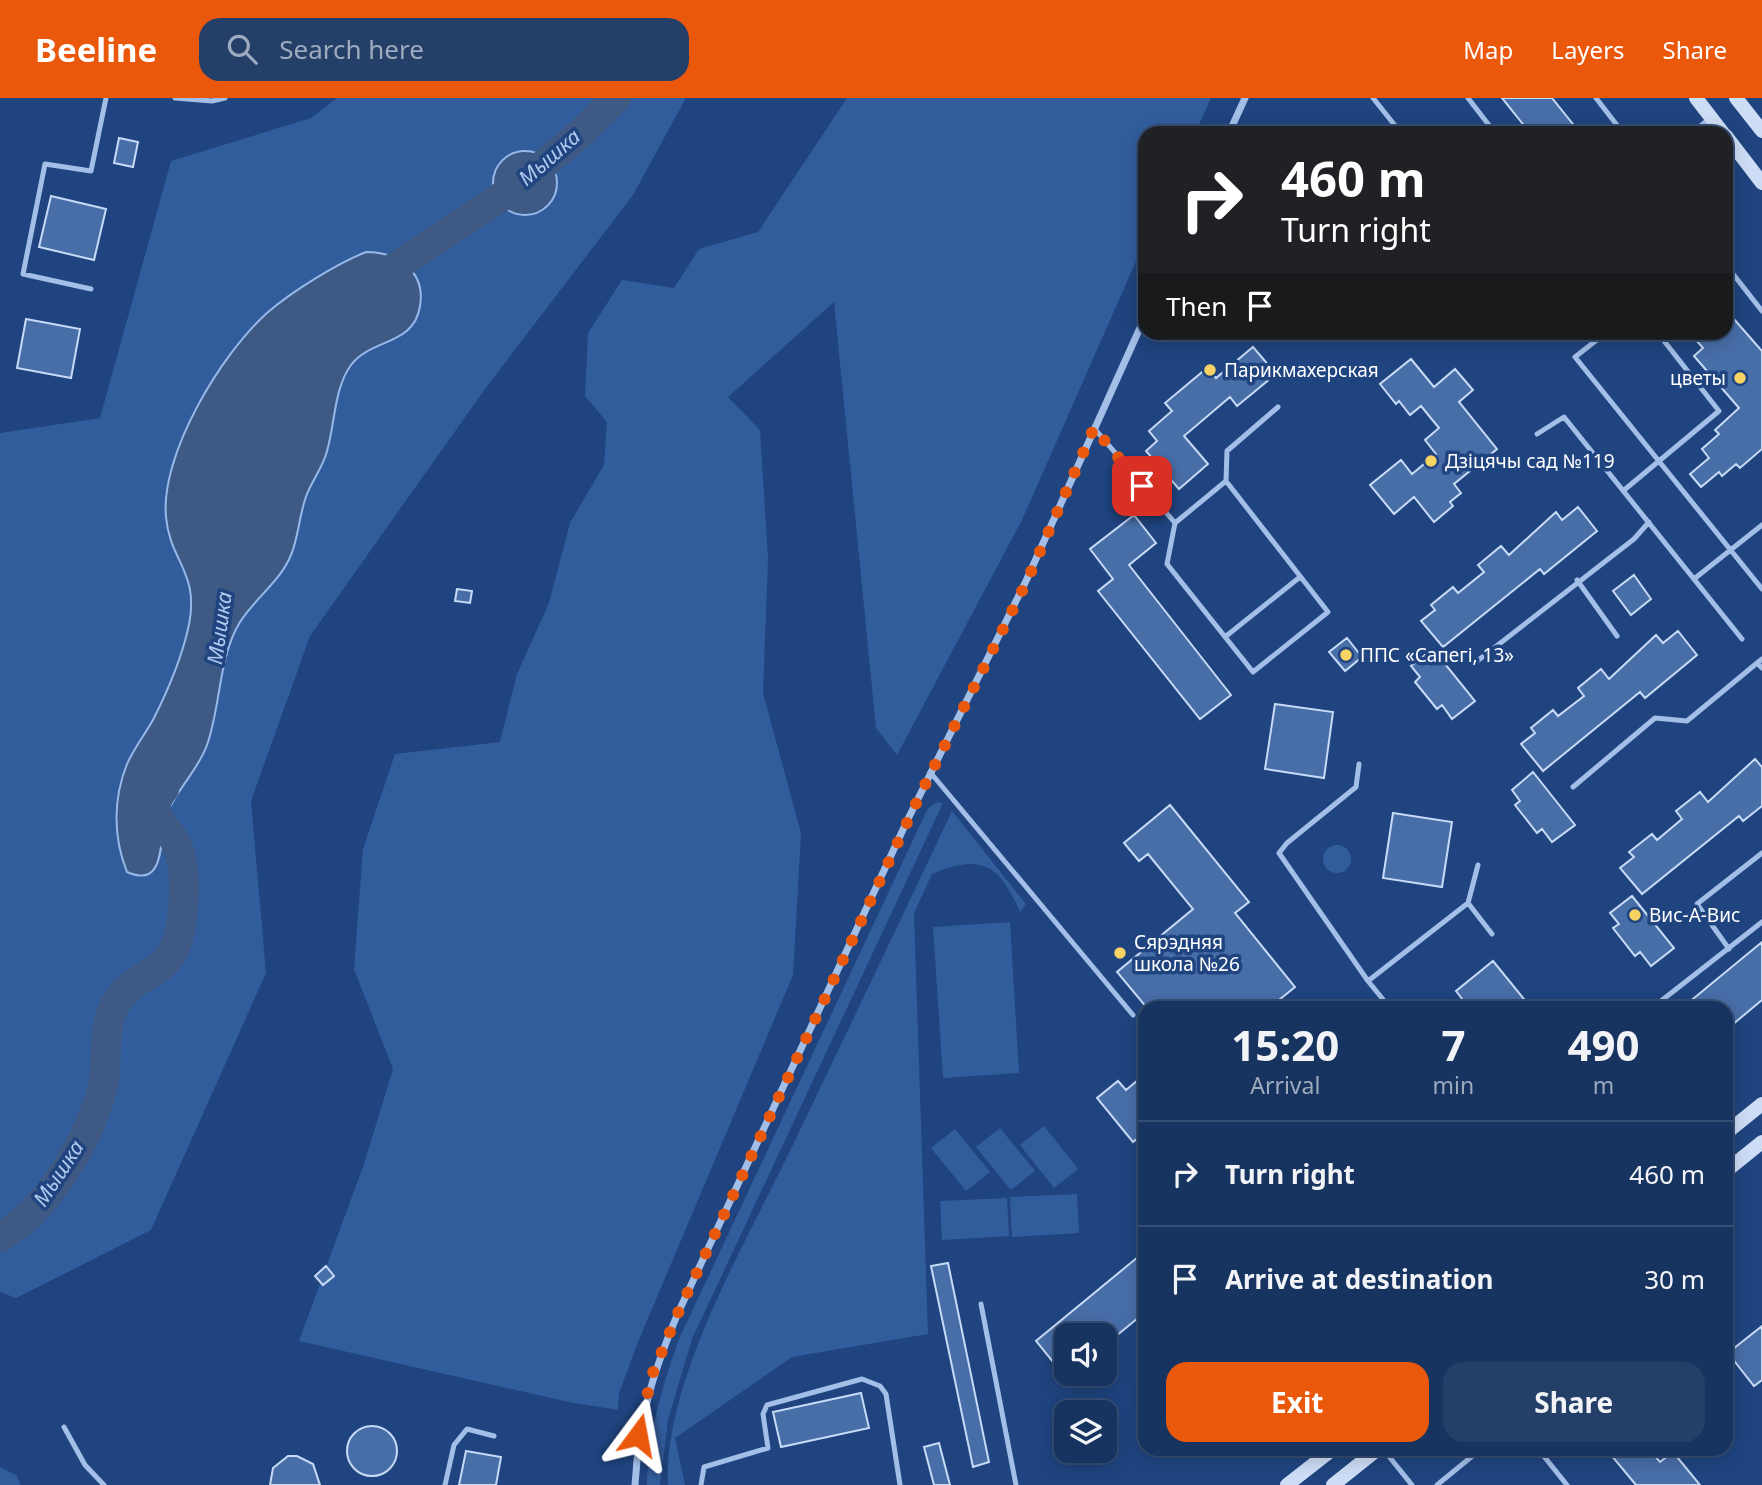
<!DOCTYPE html>
<meta charset="utf-8">
<style>
:root{--surface:#17335f;--page:#243f68;--text:#f1f3f6;--muted:#9eaabd;--line:#364e74;--accent:#ea580c}
body{margin:0;font-family:"Noto Sans",sans-serif;background:var(--page);color:var(--text);height:100vh;display:flex;flex-direction:column;font-size:26px;white-space:nowrap}
*{box-sizing:border-box;margin:0}
p{font-size:23px;color:var(--muted)}
.icon{flex:none;width:38px;height:38px;fill:none;stroke:currentColor;stroke-width:2;stroke-linecap:round;stroke-linejoin:round}
.map{position:relative;flex:1;overflow:hidden}
.details{position:absolute;left:1138px;top:903px;width:595px;height:455px;display:flex;flex-direction:column;background:var(--surface);border-radius:21px;box-shadow:0 4px 18px #0003,0 0 0 2px var(--line)}
.details>*{flex:none}
.banner{position:absolute;left:1138px;top:28px;width:595px;height:214px;border-radius:21px;box-shadow:0 4px 18px #0003,0 0 0 2px var(--line);background:#202124;color:#fff;overflow:hidden}
.fabs{position:absolute;left:1054px;top:1225px;display:grid;gap:14px}
.fabs a{display:grid;place-items:center;width:63px;height:63px;border-radius:14px;background:var(--surface);box-shadow:0 4px 18px #0003,0 0 0 2px var(--line);font-size:35px}
.pin{position:absolute;display:grid;place-items:center;width:60px;height:60px;color:#fff;margin:-30px;border-radius:14px;box-shadow:0 4px 10px #0006}
.me{position:absolute;width:77px;margin:-38px;rotate:13deg;stroke-linejoin:round;filter:drop-shadow(0 0 5px #0008)}
.turn{display:flex;align-items:center;gap:24px;height:147px;padding:0 28px;font-size:32px}
.turn .icon{width:91px;height:91px;stroke-width:2.5}
.turn b{display:block;font-size:49px;line-height:60px}
.then{display:flex;align-items:center;height:66px;padding:0 28px;background:#0003;gap:14px;font-size:26px}
.eta{display:flex;justify-content:space-evenly;align-items:center;height:119px;text-align:center}
.eta b{font-size:42px;font-weight:700;line-height:49px}
.primary-button{display:flex;gap:14px;margin-top:auto;padding:14px 28px}
.primary-button a{flex:1;height:80px;border-radius:21px;background:var(--accent);color:#fff;font-size:28px;font-weight:700;line-height:80px;text-align:center}
.primary-button a+a{background:var(--page);color:var(--text)}
ul{padding:0;list-style:none}
li{display:flex;align-items:center;gap:21px;height:105px;padding:0 28px;border-top:2px solid var(--line)}
li div{flex:1}
li b{display:block;font-size:26px}
li em{font-style:normal}
header{display:flex;align-items:center;gap:42px;box-sizing:border-box;height:98px;padding:0 35px;background:var(--accent);color:#fff}
header strong{font-size:33px}
nav{display:flex;gap:38px;margin-inline-start:auto;font-size:24px}
.search{width:490px;height:63px;background:var(--page);display:flex;align-items:center;gap:18px;box-sizing:border-box;padding:0 24px;border-radius:21px;color:var(--muted);font-size:26px}
.map>svg:first-child{display:block}
.green{fill:#325d9d}
.water{fill:#3d5984;stroke:#97b9e9;stroke-width:2}
.lines{fill:none;stroke-linecap:round;stroke-linejoin:round}
.river{stroke:#3d5984;stroke-width:30}
.building{fill:#486ea8;stroke:#c7daf6;stroke-width:2}
.service{stroke:#a3bfe8;stroke-width:5}
.minor{stroke:#a3bfe8;stroke-width:7}
.secondary{stroke:#ceddf6;stroke-width:14}
.route{stroke:#ea580c;stroke-width:12;stroke-dasharray:0 21.6}
.poi-dot{fill:#f6d363;stroke:#1f447f;stroke-width:2.5}
.labels{text-anchor:middle;dominant-baseline:central;stroke-width:7;stroke-linejoin:round;paint-order:stroke}
.poi-label{font-size:19px;fill:#fff;stroke:#1f447f;text-anchor:start}
.water-label{font-size:21px;font-style:italic;fill:#afc9ef;stroke:#1f447f}
</style>
<header>
<strong>Beeline</strong>
<div class="search"><svg class="icon" aria-label="search" viewBox="0 0 24 24"><circle cx="10" cy="10" r="6"/><path d="M15 15l6 6"/></svg>Search here</div>
<nav><a>Map</a><a>Layers</a><a>Share</a></nav>
</header>
<div class="map">
<svg width="1762" height="1387" viewBox="0 0 1762 1387">
<rect width="100%" height="100%" fill="#1f447f"/>
<!-- green -->
<path class="green" d="M337,0H686L633,97L485,291L310,538L251,703L266,875L151,1132L16,1200L0,1194V335L100,320L171,63L311,20Z
M847,0H1211L1195,35H1144V145L1022,422L897,657L876,630L834,204L728,299L760,332L768,460L763,595L801,735L793,877L638,1244L619,1295L618,1312L569,1304L299,1243L364,1066L393,971L354,871L363,751L395,656L500,644L517,576L549,505L570,425L604,367L607,324L585,298L588,235L622,182L674,190L699,151L758,134Z
M937,704L943,705L692,1241L668,1322L660,1387H647C648,1337 662,1288 679,1241L928,710Z
M952,713L1026,806L1020,814C1000,767 981,755 932,776L914,815L928,1236L792,1259L675,1340L685,1387H668C663,1285 744,1148 788,1057C843,942 898,828 952,713Z
M1323 761a14 14 0 1 1 28 0a14 14 0 1 1-28 0Z
M1010,824L1019,975L943,980L933,829Z
M1044,1028L1078,1071L1054,1090L1020,1047Z
M1000,1030L1035,1073L1011,1092L976,1049Z
M955,1031L990,1074L966,1093L931,1050Z
M1077,1096L1079,1135L1012,1139L1010,1099Z
M1007,1100L1009,1138L942,1142L940,1103Z
M0,1369L16,1377L21,1387H0Z"/>
<!-- water -->
<path class="water" d="M493 85a32 32 0 1 1 64 0a32 32 0 1 1-64 0Z
M366,154C397,154 426,173 420,208C414,248 371,240 351,267C334,290 335,326 327,353C323,369 313,381 307,396C299,416 299,438 291,457C280,484 255,500 240,524C218,560 221,608 207,647C198,672 178,690 167,715C158,738 168,792 127,774C113,739 113,701 127,666C134,650 146,635 154,620C168,592 181,562 188,531C201,474 170,465 166,419C160,357 221,256 267,215C291,194 336,166 366,154Z"/>
<g class="lines">
<!-- river -->
<path class="river" d="M368,187L522,85L582,34L616,0
M0,1139C47,1114 94,1035 104,983C108,958 102,928 116,905C139,867 174,885 182,821C185,798 186,769 177,747C172,735 157,724 156,711C155,703 159,697 164,691"/>
</g>
<!-- building -->
<path class="building" d="M1502,0H1552L1580,35H1530Z
M119,40L138,44L133,69L114,65Z
M51,98L106,111L94,162L39,149Z
M1726,212L1762,253V351L1740,370L1736,366L1722,378L1719,374L1701,389L1690,376L1709,360L1702,351L1719,336L1715,332L1739,310L1694,258L1703,250L1689,234H1726Z
M26,221L80,231L71,280L17,270Z
M1253,249L1276,276L1237,308L1230,299L1184,338L1208,366L1179,391L1146,353L1157,343L1149,333L1172,313L1165,305L1207,270L1216,280Z
M1411,261L1434,289L1455,271L1473,292L1459,304L1497,351L1454,386L1461,395L1450,404L1453,408L1434,424L1414,399L1394,416L1370,387L1401,362L1412,376L1436,356L1425,342L1439,330L1421,308L1410,317L1399,303L1396,306L1380,286Z
M1578,409L1597,433L1544,476L1540,471L1443,549L1421,523L1435,512L1431,507L1453,489L1458,495L1484,474L1478,467L1501,448L1509,457L1556,414L1562,422Z
M1134,417L1156,445L1129,467L1231,597L1200,621L1098,493L1113,481L1090,451Z
M1634,477L1651,501L1631,517L1613,493Z
M457,491L472,493L470,505L455,503Z
M1678,533L1697,557L1645,600L1640,594L1543,673L1521,646L1535,635L1531,630L1553,612L1558,618L1584,598L1578,590L1601,571L1609,581L1656,537L1663,545Z
M1347,540L1362,559L1345,573L1329,554Z
M1433,551L1475,603L1452,621L1442,607L1437,611L1415,584L1420,579L1411,568Z
M1275,606L1333,614L1324,680L1265,671Z
M1755,661L1762,669V708L1743,723L1739,718L1642,796L1620,770L1634,759L1629,754L1652,736L1657,742L1682,721L1676,713L1700,694L1708,704Z
M1533,674L1575,727L1552,744L1542,731L1537,735L1515,707L1520,703L1512,692Z
M1170,707L1249,804L1235,815L1295,889L1269,910H1147L1117,874L1193,811L1148,756L1139,763L1124,745Z
M1393,715L1452,724L1442,789L1383,780Z
M1632,798L1674,850L1651,868L1640,854L1635,858L1613,830L1619,826L1610,815Z
M1762,844V902L1726,932V910H1682Z
M1493,863L1524,901L1513,910H1469L1456,893Z
M1144,977V1035L1133,1044L1097,1000L1118,983L1126,992Z
M1144,1154V1215L1104,1248V1237H1066V1280L1036,1243Z
M948,1165L989,1364L973,1369L931,1168Z
M326,1168L334,1178L323,1187L315,1178Z
M1762,1228V1282L1754,1288L1728,1255Z
M861,1295L869,1330L781,1349L773,1314Z
M347 1353a25 25 0 1 1 50 0a25 25 0 1 1-50 0Z
M939,1345L950,1387H934L924,1349Z
M1606,1351H1649L1660,1364L1673,1354L1700,1387H1636Z
M466,1353L501,1359L496,1387H459Z
M288,1358H297L313,1366L320,1387H270L273,1370Z"/>
<g class="lines">
<!-- service -->
<path class="service" d="M175,0L212,3L225,0
M1373,0L1401,35
M1468,0L1495,35
M1596,0L1623,35
M1692,35L1709,21
M1726,167L1762,213
M91,191L23,176L45,66L91,73L106,0
M1607,234L1575,259L1762,491
M1094,330L1175,425
M1537,336L1564,319L1742,541
M1226,383L1328,514L1253,574L1167,466L1175,425L1226,383L1227,353L1278,309
M1623,393L1719,313L1657,234
M1694,481L1762,427
M1577,482L1617,538
M1225,539L1300,479
M1762,561L1757,565L1762,570
M1476,564L1634,441L1649,424
M1359,666L1356,689L1287,745L1279,755L1368,883
M930,674L1133,917
M1573,689L1655,620L1687,623L1757,565
M1468,805L1492,836
M1729,851L1697,806L1762,755
M1390,910L1368,883L1468,805L1478,767
M1652,910L1762,824
M981,1206L1016,1387
M64,1329L85,1367L104,1387
M1383,1351L1412,1387
M1538,1351L1567,1387
M1684,1351L1690,1357
M445,1387L454,1347L467,1331L494,1338
M701,1387L704,1369L768,1350L763,1316L767,1307L862,1281L880,1288L886,1296L900,1387
M1437,1387L1481,1351"/>
<!-- minor -->
<path class="minor" d="M1229,35L1245,0
M635,1387C639,1320 652,1277 678,1215L907,723L1026,483L1144,221"/>
<!-- secondary -->
<path class="secondary" d="M1696,0L1723,35
M1736,0L1762,33
M1726,38L1762,85
M1726,1035L1762,1006
M1726,1073L1762,1044
M1287,1387L1333,1351
M1333,1387L1378,1351"/>
</g>
<g class="lines">
<!-- route -->
<path class="route" d="M638,1337L652,1277L678,1215L919,699L1027,483L1094,330L1142,388"/>
</g>
<!-- markers -->
<g class="poi-dot">
<circle cx="1210" cy="272" r="7"/>
<circle cx="1740" cy="280" r="7"/>
<circle cx="1431" cy="363" r="7"/>
<circle cx="1346" cy="557" r="7"/>
<circle cx="1635" cy="817" r="7"/>
<circle cx="1120" cy="855" r="7"/>
</g>
<g class="labels">
<!-- poi labels -->
<g class="poi-label">
<text x="1224" y="272">Парикмахерская</text>
<text x="1726" y="280" text-anchor="end">цветы</text>
<text x="1445" y="363">Дзіцячы сад №119</text>
<text x="1360" y="557">ППС «Сапегі, 13»</text>
<text x="1649" y="817">Вис-А-Вис</text>
<text x="1134" y="844">Сярэдняя<tspan x="1134" dy="22">школа №26</tspan></text>
</g>
<!-- water labels -->
<g class="water-label">
<text transform="translate(549 59) rotate(-41)">Мышка</text>
<text transform="translate(219 530) rotate(-82)">Мышка</text>
<text transform="translate(58 1075) rotate(-57)">Мышка</text>
</g>
</g>
</svg>
<div class="fabs">
<a><svg class="icon" aria-label="sound" viewBox="0 0 24 24"><path d="M4 9h4l5-4v14l-5-4H4zM17 9q2 3 0 6"/></svg></a>
<a><svg class="icon" aria-label="layers" viewBox="0 0 24 24"><path d="M12 4l9 5-9 5-9-5zM3 14l9 5 9-5"/></svg></a>
</div>
<div class="pin" style="left:1142px;top:388px;background:#d93025"><svg class="icon" aria-label="arrive" viewBox="0 0 24 24"><path d="M6 21V4h12l-3 4 3 4H6"/></svg></div>
<svg class="me" style="left:638px;top:1337px" viewBox="-20 -20 40 40"><path d="M0-17L14 15 0 8-14 15z" fill="#ea580c" stroke="#fff" stroke-width="4"/></svg>
<div class="banner">
<div class="turn"><svg class="icon" aria-label="right" viewBox="0 0 24 24"><path d="M7 20v-9h11M14 6l5 5-5 5"/></svg><div><b>460 m</b>Turn right</div></div>
<div class="then">Then<svg class="icon" aria-label="arrive" viewBox="0 0 24 24"><path d="M6 21V4h12l-3 4 3 4H6"/></svg></div>
</div>
<section class="details">
<div class="eta">
<div><b>15:20</b><p>Arrival</p></div>
<div><b>7</b><p>min</p></div>
<div><b>490</b><p>m</p></div>
</div>
<ul>
<li><svg class="icon" aria-label="right" viewBox="0 0 24 24"><path d="M7 20v-9h11M14 6l5 5-5 5"/></svg><div><b>Turn right</b></div><em>460 m</em></li>
<li><svg class="icon" aria-label="arrive" viewBox="0 0 24 24"><path d="M6 21V4h12l-3 4 3 4H6"/></svg><div><b>Arrive at destination</b></div><em>30 m</em></li>
</ul>
<div class="primary-button"><a>Exit</a><a>Share</a></div>
</section>
</div>
